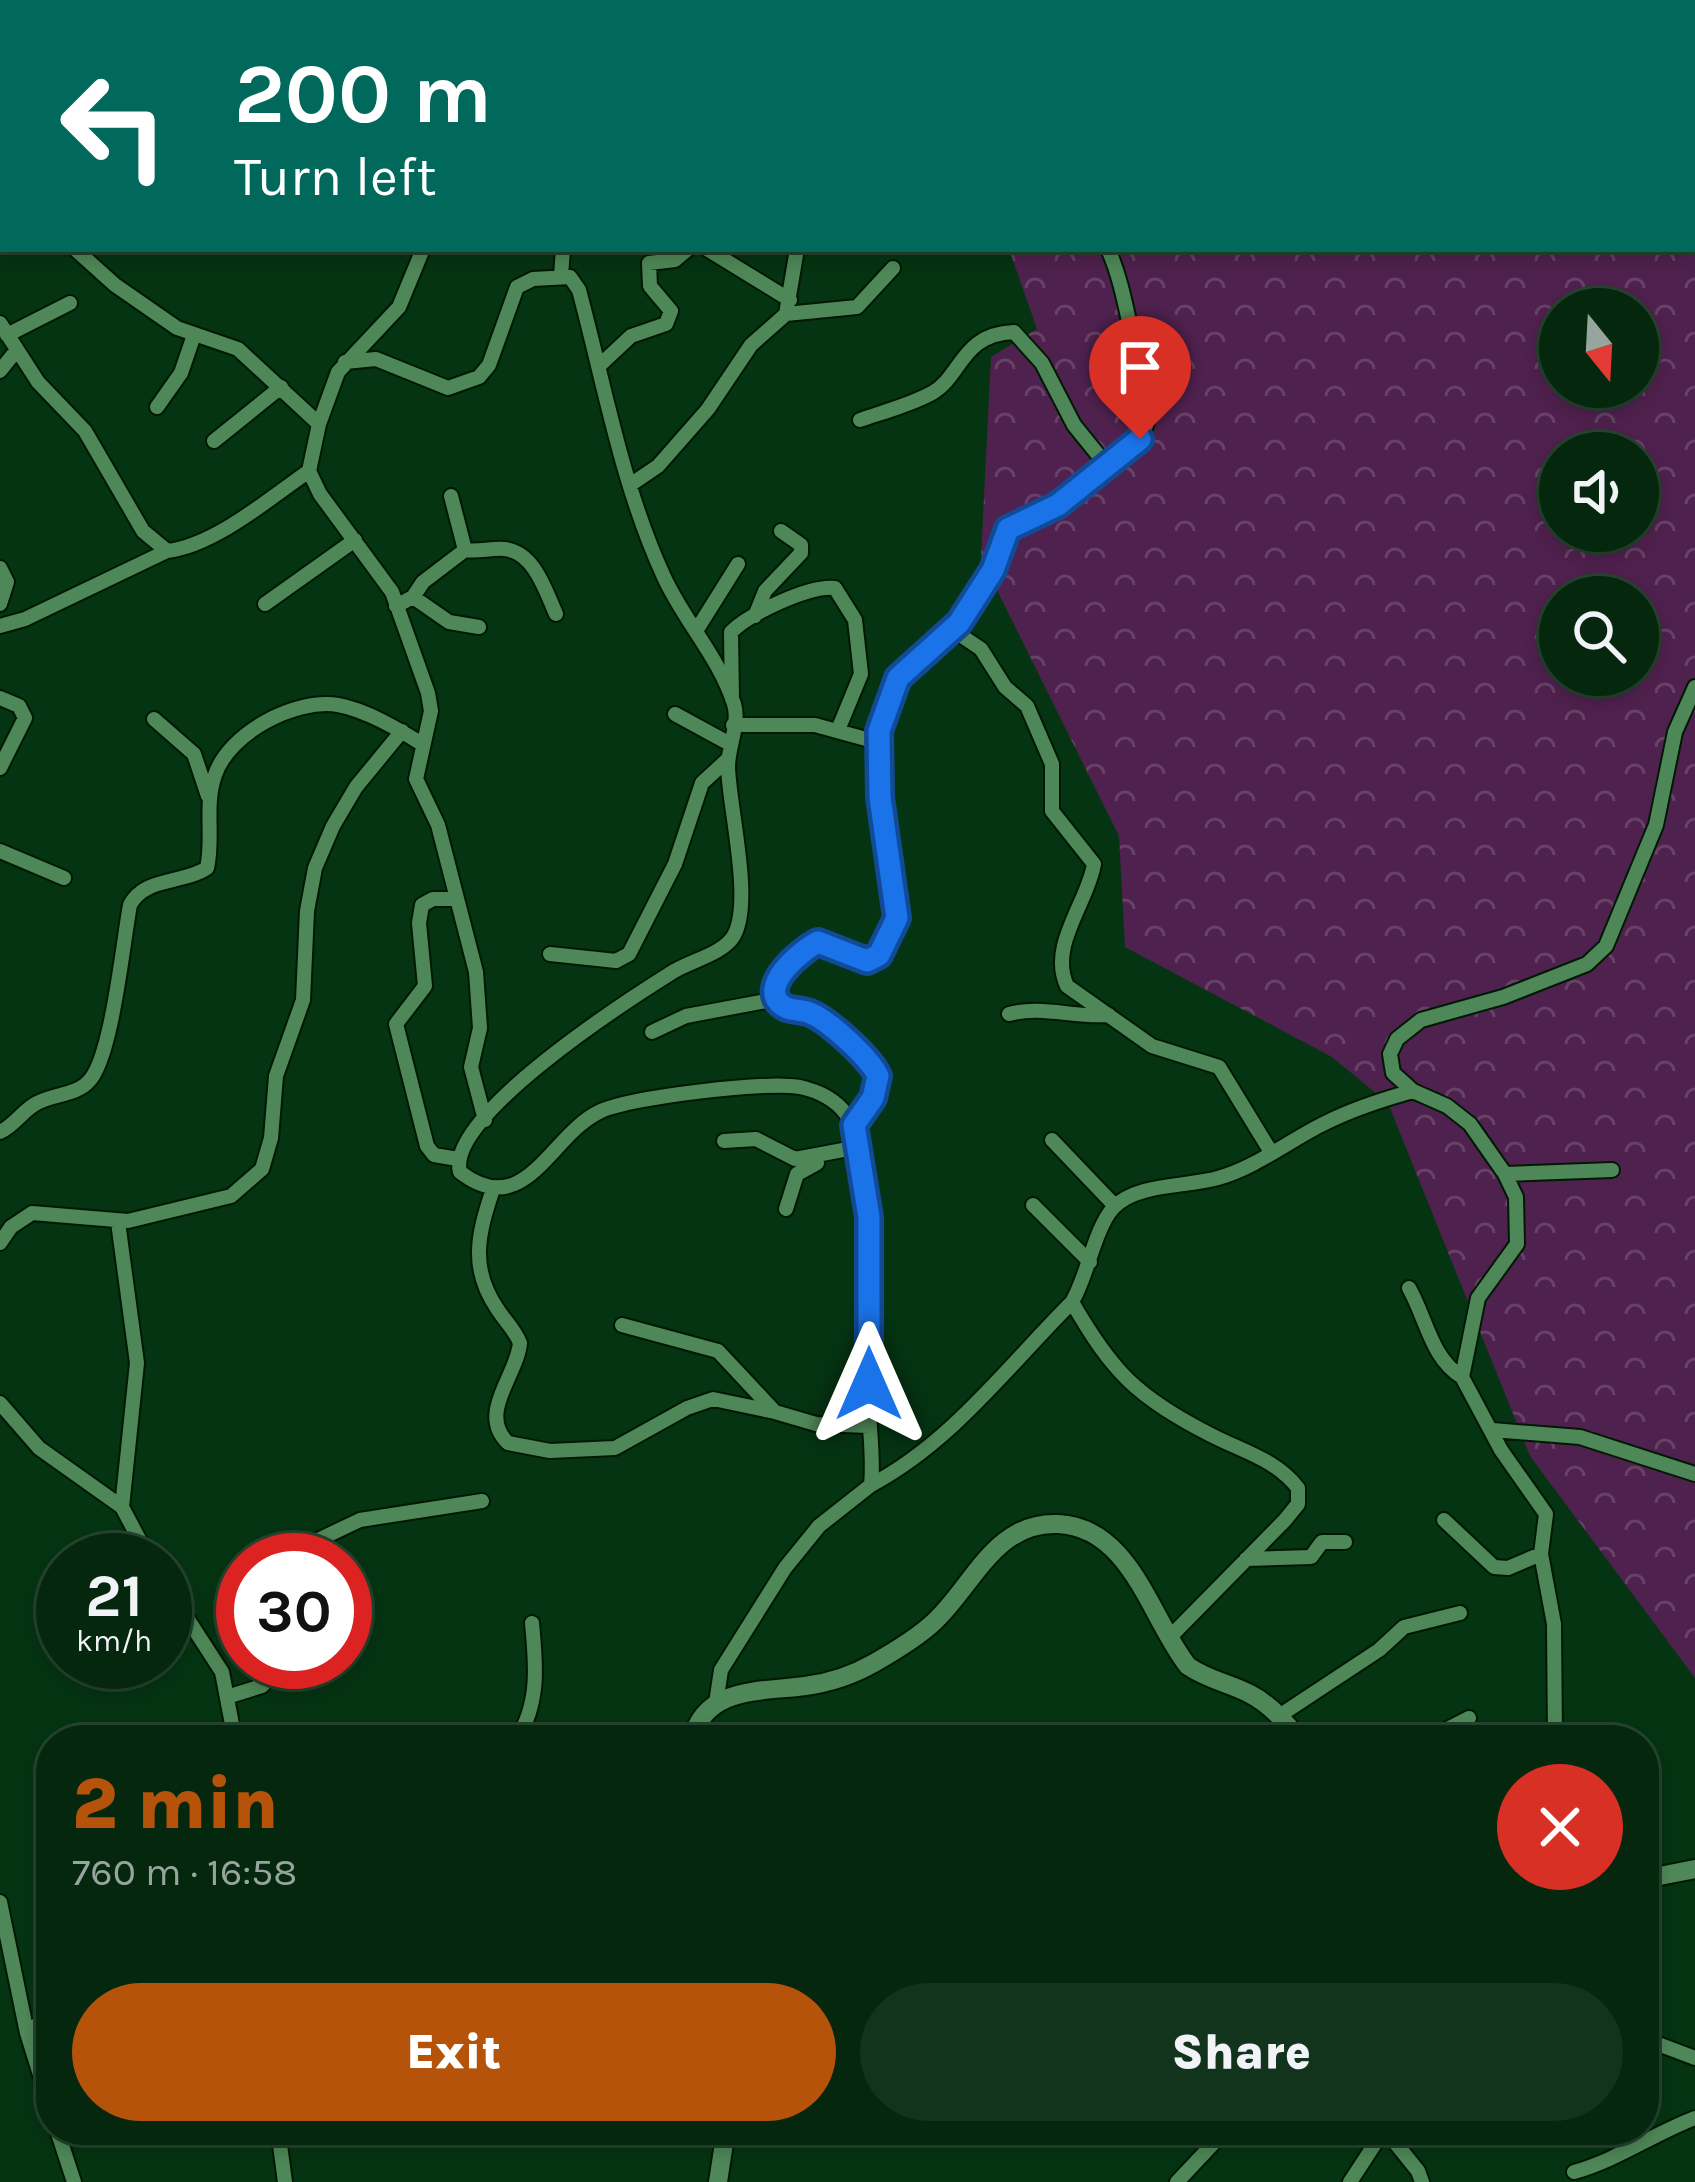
<!DOCTYPE html>
<meta charset="utf-8">
<style>
:root{--surface:#04270e;--page:#12331c;--text:#f1f3f6;--muted:#97a59e;--line:#25442e;--accent:#b45309}
body{margin:0;font-family:Karla,sans-serif;background:var(--page);color:var(--text);height:100vh;display:flex;flex-direction:column;font-size:45px;white-space:nowrap}
*{box-sizing:border-box;margin:0}
p{font-size:39px;color:var(--muted)}
.icon{flex:none;width:66px;height:66px;fill:none;stroke:currentColor;stroke-width:2;stroke-linecap:round;stroke-linejoin:round}
.map{position:relative;flex:1;overflow:hidden}
.panel{position:absolute;left:36px;top:1725px;width:1623px;height:420px;display:flex;flex-direction:column;background:var(--surface);border-radius:48px;box-shadow:0 6px 18px #0003,0 0 0 3px var(--line)}
.panel>*{flex:none}
.top-card{position:absolute;left:0px;top:0px;width:1695px;height:252px;box-shadow:0 6px 18px #0003,0 0 0 3px var(--line);background:#00695c;color:#fff;overflow:hidden}
.needle{width:78px;rotate:162deg}
.fabs{position:absolute;left:1539px;top:288px;display:grid;gap:24px}
.fabs a{display:grid;place-items:center;width:120px;height:120px;border-radius:50%;background:var(--surface);box-shadow:0 6px 18px #0003,0 0 0 3px var(--line);font-size:60px}
.speed{position:absolute;left:36px;top:1533px;display:flex;gap:24px;font-size:60px;font-weight:700;text-align:center}
.speed>*{display:grid;place-content:center;width:156px;height:156px;border-radius:50%;background:var(--surface);box-shadow:0 6px 18px #0003,0 0 0 3px var(--line);line-height:1}
.speed small{font-size:30px;font-weight:400}
.speed .limit{border:18px solid #d22;background:#fff;color:#111}
.pin{position:absolute;display:grid;place-items:center;width:102px;height:102px;color:#fff;margin:-123px -51px;border-radius:50% 50% 50% 0;rotate:-45deg;box-shadow:0 0 12px #0007}
.pin .icon{rotate:45deg}
.me{position:absolute;width:132px;margin:-66px;rotate:0deg;stroke-linejoin:round;filter:drop-shadow(0 0 9px #0008)}
.turn{display:flex;align-items:center;gap:42px;height:252px;padding:0 36px;font-size:54px}
.turn .icon{width:156px;height:156px;stroke-width:2.5}
.turn b{display:block;font-size:84px;line-height:102px}
.round{display:grid;place-items:center;flex:none;width:126px;height:126px;border-radius:63px;background:var(--page)}
.head{display:flex;align-items:center;justify-content:space-between;height:204px;padding:0 36px}
h1{font-size:72px;font-weight:800;line-height:90px;color:var(--accent)}
.action{display:flex;gap:24px;margin-top:auto;padding:24px 36px}
.action a{flex:1;height:138px;border-radius:72px;background:var(--accent);color:#fff;font-size:48px;font-weight:800;line-height:138px;text-align:center}
.action a+a{background:var(--page);color:var(--text)}
.map>svg:first-child{display:block}
.forest{fill:url(#forest-crowns);fill-rule:evenodd}
.lines{fill:none;stroke-linecap:round;stroke-linejoin:round}
.street-casing{stroke:#001903;stroke-width:18}
.secondary-casing{stroke:#001903;stroke-width:22}
.street{stroke:#4f8858;stroke-width:14}
.secondary{stroke:#4f8858;stroke-width:18}
.route-casing{stroke:#114b97;stroke-width:30}
.route{stroke:#1a73e8;stroke-width:21}
</style>
<div class="map">
<svg width="1695" height="2182" viewBox="0 0 1695 2182">
<defs>
<pattern id="forest-crowns" width="20" height="18" patternUnits="userSpaceOnUse" patternTransform="scale(3)"><rect width="20" height="18" fill="#4f214e"/><path d="M2 6a3 3 0 1 1 6 0M12 15a3 3 0 1 1 6 0" fill="none" stroke="#674166"/></pattern>
</defs>
<rect width="100%" height="100%" fill="#053412"/>
<!-- forest -->
<path class="forest" d="M636,0H1695V1678L1530,1456L1388,1103L1332,1057L1125,947L1119,836L981,558L991,357L1037,329L1009,249H1692V3ZM1560,309H1638V387H1560ZM1560,453H1638V531H1560ZM1560,597H1638V675H1560Z"/>
<g class="lines">
<!-- street casing -->
<g class="street-casing">
<path id="street" d="M199,0L200,3
M281,0L290,3
M1072,0L1075,3
M241,3L242,0
M341,3L343,0
M605,3L607,0
M1019,3V0
M0,185L3,187
M75,249L115,285L177,328L238,349L319,424
M423,249L399,307L338,372L319,424L309,471L320,494L392,592L428,693L431,711L416,779L438,825L476,972L480,1028L471,1067L485,1120
M707,249L790,300
M561,276L563,249
M786,314L857,307L893,268
M0,323L38,382L85,431L143,531L167,551C214,546 270,498 309,471
M7,335L70,303
M345,362L376,359L448,388L479,377L489,365L517,287L533,279L570,277L579,290C605,387 622,486 664,577C684,621 719,657 734,704C740,723 728,747 728,767C729,808 754,904 733,937C721,955 689,961 671,973C628,1000 445,1117 460,1172C526,1223 550,1134 601,1111C633,1097 766,1081 800,1087C818,1091 835,1099 846,1114C879,1156 869,1344 869,1403C869,1430 874,1458 871,1485L819,1526L785,1568L721,1670L716,1703
M599,366L631,336L666,324L671,311L650,286L649,263L675,260L688,249
M0,371L16,351
M157,407L181,373L194,335
M860,420C883,412 910,405 932,393C962,376 961,334 1014,332L1042,363L1074,425L1108,467
M214,441L281,387
M630,485L658,466L708,409L751,345L786,314L797,249
M451,496L465,550C478,552 491,548 504,549C534,551 546,592 556,614
M0,568L7,582L0,604
M413,597L423,582L465,550
M265,604L355,540
M396,606L413,597L449,622L479,627
M755,616L765,591L801,553V545L781,531
M0,626L25,619L167,551
M953,630L981,649L1005,687L1027,706L1052,764V811L1094,864C1088,902 1048,946 1067,986L1152,1046L1219,1067L1271,1152
M696,631L738,564
M0,698L19,706L25,718L0,768
M732,699L731,632C749,614 809,585 835,588L855,620L861,674L838,730
M675,714L730,744
M154,719L194,754L208,796
M733,725H815L877,742
M0,851L64,878
M455,899H433L422,905L419,923L425,986L396,1024L427,1146L434,1155L458,1159
M550,954L616,961L629,954L675,864L702,783L728,759
M1009,1014C1041,1005 1075,1018 1109,1015
M652,1032L686,1016L777,999
M1413,1091L1393,1073L1390,1054L1397,1039L1421,1020L1503,997L1587,964L1606,946L1656,825L1675,732L1695,687
M854,1125L879,1086C878,1063 832,1022 810,1013C802,1009 790,1011 783,1006C755,987 803,950 818,942L867,961L879,955L897,918L880,797L879,731L898,678L959,623L993,570L1008,529C1044,508 1137,466 1147,422C1151,400 1141,370 1135,348C1127,315 1122,280 1108,249
M0,1132C15,1125 23,1110 37,1103C53,1094 77,1095 89,1081C112,1057 123,942 130,905C144,877 183,884 207,868C214,838 204,806 215,775C229,733 295,698 338,705C366,710 398,729 422,744
M1052,1140L1115,1206
M724,1141L756,1139L795,1159L859,1147
M1505,1174L1612,1170
M493,1189C478,1234 469,1268 498,1310C505,1321 515,1330 520,1343C517,1376 477,1413 508,1443L550,1451L615,1448L687,1408L713,1399L775,1412
M1033,1205L1090,1262
M786,1209L797,1174L817,1163
M118,1222L137,1363L122,1507
M0,1243L11,1227L32,1213L128,1221L231,1196L262,1169L271,1138L276,1076L303,1000L307,911L315,868L333,826L356,787L402,731
M1409,1288C1427,1320 1431,1358 1462,1377
M1072,1302C1112,1372 1138,1398 1211,1435C1244,1452 1275,1459 1298,1488V1504L1285,1520L1169,1638
M622,1325L718,1351L775,1412L816,1424L869,1426
M0,1403L39,1448L122,1507L150,1560
M1492,1430L1580,1437L1695,1474
M871,1485C952,1442 1008,1366 1072,1302C1088,1275 1094,1230 1113,1208C1136,1183 1187,1187 1218,1178C1257,1167 1290,1140 1325,1123C1353,1109 1384,1099 1413,1091L1447,1106L1470,1124L1505,1174L1516,1197L1517,1244L1478,1298L1462,1377L1501,1450L1546,1514L1541,1554L1554,1624L1555,1740
M1444,1520L1494,1567L1508,1568L1541,1554
M1246,1559L1311,1557L1322,1542H1345
M276,1560L360,1520L482,1501
M165,1584L222,1672L235,1740
M230,1696L262,1686L282,1662
M1279,1716L1379,1650L1404,1627L1460,1613
M516,1740C540,1704 536,1664 532,1623
M1426,1740L1469,1718
M0,1902L27,2033L51,2110
M31,2041L34,2028L51,2010
M1650,2041L1695,2058
M57,2130L74,2182
M278,2130L285,2182
M1385,2130L1418,2171L1422,2182
M1574,2172C1617,2160 1653,2134 1695,2118
M1177,2182L1226,2130
M1350,2182L1384,2130"/>
</g>
<!-- secondary casing -->
<g class="secondary-casing">
<path id="secondary" d="M692,1740C705,1686 761,1692 805,1686C829,1683 853,1675 874,1663C895,1651 917,1638 934,1622C973,1586 995,1521 1058,1524C1131,1527 1151,1620 1188,1666C1208,1680 1229,1683 1250,1694C1270,1704 1286,1723 1300,1740
M1644,1879L1695,1869
M718,2182L726,2130"/>
</g>
<!-- street -->
<use href="#street" class="street"/>
<!-- secondary -->
<use href="#secondary" class="secondary"/>
</g>
<g class="lines">
<!-- route casing -->
<g class="route-casing">
<path id="route" d="M869,1384V1217L854,1125L873,1098L878,1076C870,1058 828,1020 810,1013C801,1009 790,1011 783,1006C756,987 802,950 818,942L867,961L879,955L897,918L880,797L879,731L898,678L959,623L993,570L1008,529L1058,505L1140,439"/>
</g>
<!-- route -->
<use href="#route" class="route"/>
</g>
</svg>
<div class="fabs">
<a><svg class="needle" viewBox="-14 -14 28 28"><path d="M0-13l5 13h-10z" fill="#e53935"/><path d="M0 13l5-13h-10z" fill="#97a59e"/></svg></a>
<a><svg class="icon" aria-label="sound" viewBox="0 0 24 24"><path d="M4 9h4l5-4v14l-5-4H4zM17 9q2 3 0 6"/></svg></a>
<a><svg class="icon" aria-label="search" viewBox="0 0 24 24"><circle cx="10" cy="10" r="6"/><path d="M15 15l6 6"/></svg></a>
</div>
<div class="speed"><div>21<small>km/h</small></div><div class="limit">30</div></div>
<div class="pin" style="left:1140px;top:439px;background:#d93025"><svg class="icon" aria-label="arrive" viewBox="0 0 24 24"><path d="M6 21V4h12l-3 4 3 4H6"/></svg></div>
<svg class="me" style="left:869px;top:1384px" viewBox="-20 -20 40 40"><path d="M0-17L14 15 0 8-14 15z" fill="#1a73e8" stroke="#fff" stroke-width="4"/></svg>
<div class="top-card">
<div class="turn"><svg class="icon" aria-label="left" viewBox="0 0 24 24"><path d="M17 20v-9H6M10 6l-5 5 5 5"/></svg><div><b>200 m</b>Turn left</div></div>
</div>
<section class="panel">
<div class="head"><div><h1>2 min</h1><p>760 m · 16:58</p></div><a class="round" style="background:#d93025;color:#fff"><svg class="icon" aria-label="close" viewBox="0 0 24 24"><path d="M6 6l12 12M18 6L6 18"/></svg></a></div>
<div class="action"><a>Exit</a><a>Share</a></div>
</section>
</div>
